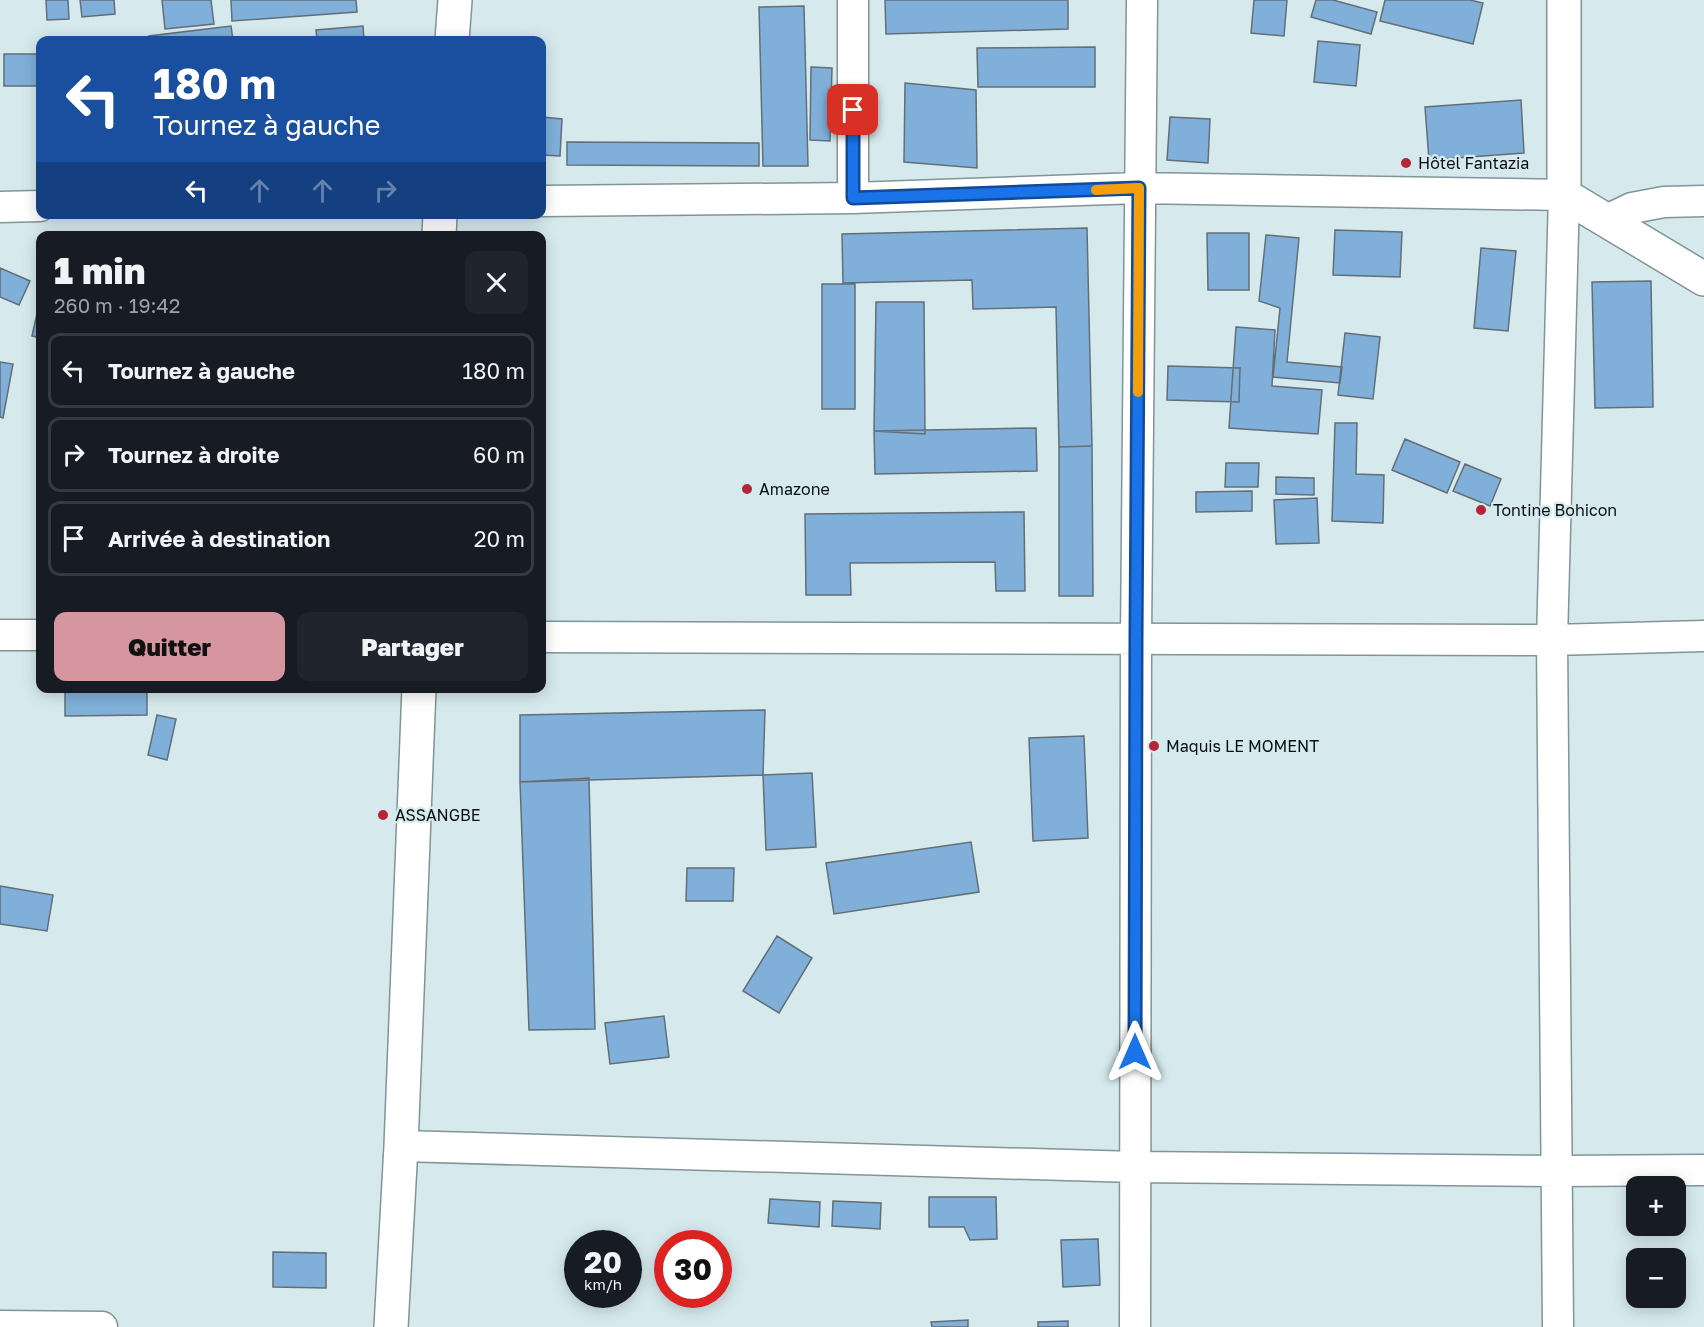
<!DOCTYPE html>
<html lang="fr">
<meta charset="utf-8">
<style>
:root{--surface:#171b24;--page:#20242c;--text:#f1f3f6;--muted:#9ea1a6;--line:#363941;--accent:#d696a0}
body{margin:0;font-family:"Golos Text",sans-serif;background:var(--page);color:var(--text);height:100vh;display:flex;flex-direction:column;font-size:22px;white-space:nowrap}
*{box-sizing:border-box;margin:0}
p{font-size:20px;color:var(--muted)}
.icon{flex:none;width:33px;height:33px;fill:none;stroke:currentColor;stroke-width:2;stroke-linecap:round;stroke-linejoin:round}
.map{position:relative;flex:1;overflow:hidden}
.side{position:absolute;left:36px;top:231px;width:510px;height:462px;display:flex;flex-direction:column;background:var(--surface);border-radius:12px;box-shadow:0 3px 15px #0003}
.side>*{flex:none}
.hud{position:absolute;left:36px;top:36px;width:510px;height:183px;border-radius:12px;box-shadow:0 3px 15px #0003;background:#1a4fa0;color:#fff;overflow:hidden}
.tools{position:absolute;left:1626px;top:1176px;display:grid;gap:12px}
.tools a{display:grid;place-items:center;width:60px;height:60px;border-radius:12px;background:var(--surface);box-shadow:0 3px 15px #0003;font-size:30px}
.speed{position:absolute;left:564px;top:1230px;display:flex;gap:12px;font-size:30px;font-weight:700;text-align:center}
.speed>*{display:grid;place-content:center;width:78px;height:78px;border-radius:50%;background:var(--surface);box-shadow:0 3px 15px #0003;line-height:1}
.speed small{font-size:15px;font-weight:400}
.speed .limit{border:9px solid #d22;background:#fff;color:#111}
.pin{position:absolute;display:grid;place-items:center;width:51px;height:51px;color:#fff;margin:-26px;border-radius:12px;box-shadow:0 3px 9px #0006}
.me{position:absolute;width:66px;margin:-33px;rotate:0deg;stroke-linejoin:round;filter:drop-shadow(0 0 4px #0008)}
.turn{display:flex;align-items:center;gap:21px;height:126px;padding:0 18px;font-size:27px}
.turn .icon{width:78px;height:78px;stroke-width:2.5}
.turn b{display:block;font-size:42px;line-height:51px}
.lanes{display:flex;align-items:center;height:57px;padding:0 18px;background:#0003;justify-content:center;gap:30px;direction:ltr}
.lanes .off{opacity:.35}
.round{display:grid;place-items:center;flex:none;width:63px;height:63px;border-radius:12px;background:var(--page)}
.headline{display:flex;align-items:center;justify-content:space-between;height:102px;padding:0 18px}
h1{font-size:36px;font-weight:800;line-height:45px}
.primary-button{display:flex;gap:12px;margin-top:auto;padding:12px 18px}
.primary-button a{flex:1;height:69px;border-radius:12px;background:var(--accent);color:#111;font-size:24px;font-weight:800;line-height:69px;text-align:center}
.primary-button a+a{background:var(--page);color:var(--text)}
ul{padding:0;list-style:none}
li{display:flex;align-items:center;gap:18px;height:75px;margin:0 12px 9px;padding:0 6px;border:3px solid var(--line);border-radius:12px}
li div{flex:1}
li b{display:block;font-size:22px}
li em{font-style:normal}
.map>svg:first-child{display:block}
.building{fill:#80b0d9;stroke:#626e78;stroke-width:1.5}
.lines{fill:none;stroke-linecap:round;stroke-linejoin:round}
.minor-casing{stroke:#819497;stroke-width:33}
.tertiary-casing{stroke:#819497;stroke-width:36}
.secondary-casing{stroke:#819497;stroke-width:36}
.minor{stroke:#fff;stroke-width:30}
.tertiary{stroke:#fff;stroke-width:33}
.secondary{stroke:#fff;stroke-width:33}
.route-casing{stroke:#114b97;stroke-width:15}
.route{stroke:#1a73e8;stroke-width:10}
.slow{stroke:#f59e0b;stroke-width:10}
.poi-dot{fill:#b62438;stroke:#d6eaee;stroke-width:2}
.labels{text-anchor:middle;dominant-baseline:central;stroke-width:4.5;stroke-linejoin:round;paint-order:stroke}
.poi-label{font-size:16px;fill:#080f10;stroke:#d6eaee;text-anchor:start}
</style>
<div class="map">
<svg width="1704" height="1327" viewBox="0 0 1704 1327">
<rect width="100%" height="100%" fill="#d6eaee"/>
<!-- building -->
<path class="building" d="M46,0H68L69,19L47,20Z
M80,0H114L115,14L82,17Z
M162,0H211L214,24L165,29Z
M231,0H356L357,12L232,21Z
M885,0H1068V29L886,34Z
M1254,0H1287L1284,36L1251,33Z
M1316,0H1333L1377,12L1371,34L1311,17Z
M1385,0H1470L1483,3L1473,44L1380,21Z
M804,6L808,166H763L759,7Z
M231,26L233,40H149V36Z
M363,26L364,40H317L316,30Z
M1318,41L1360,45L1356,86L1314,82Z
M1095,47V87H978L977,48Z
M4,54H40V86H4Z
M811,67L832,68L830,141L810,140Z
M905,83L976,90L977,168L904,162Z
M1521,100L1524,153L1429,160L1425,107Z
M542,117L562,119L560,156L542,155Z
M1170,117L1210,119L1208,163L1167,160Z
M567,142L759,143V166L567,165Z
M1087,228L1092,446L1059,447L1056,307L973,309L972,280L843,283L842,234Z
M1335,230L1402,232L1400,277L1333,275Z
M1207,233H1249V290H1208Z
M1266,235L1299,238L1287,362L1342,367L1340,383L1273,377L1280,308L1259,301Z
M1481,248L1516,251L1508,331L1474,328Z
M0,268L30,281L19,305L0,297Z
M1651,281L1653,407L1595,408L1592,282Z
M822,284H855V409H822Z
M876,302H924L925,434L874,431Z
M38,309H40V338L32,336Z
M1236,327L1275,330L1272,386L1322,390L1318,434L1229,428Z
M1345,333L1380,337L1373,399L1338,395Z
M0,362L13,364L3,418L0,417Z
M1168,366L1240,368L1239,402L1167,400Z
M1335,423H1357L1356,474L1384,475L1383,523L1332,521Z
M1036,428L1037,471L875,474L874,431Z
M1405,439L1460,462L1447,493L1392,470Z
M1092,446L1093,596H1059V447Z
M1226,463H1259L1258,487H1225Z
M1465,464L1501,479L1490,506L1453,491Z
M1276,477L1314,478V495L1276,494Z
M1252,491V511L1196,512V492Z
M1317,498L1319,543L1276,544L1274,500Z
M1024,512L1025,591H996L995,562L850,563L851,595H806L805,514Z
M65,688H147V715L65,716Z
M765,710L763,775L520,782V715Z
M157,715L176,719L167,760L148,755Z
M1084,736L1088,838L1033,841L1029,738Z
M812,773L816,847L766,850L763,775Z
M589,778L595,1029L529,1030L520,782Z
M971,842L979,892L834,914L826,863Z
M687,868H734L733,901H686Z
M0,886L53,895L47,931L0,924Z
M777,936L812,958L779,1013L743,991Z
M664,1016L669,1057L610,1064L605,1023Z
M929,1197H996L997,1239L970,1240L964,1227H929Z
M770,1199L820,1202L819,1227L768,1223Z
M833,1201L881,1203L880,1229L832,1226Z
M1098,1239L1100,1285L1063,1287L1061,1240Z
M273,1252L326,1253V1288L273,1287Z
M968,1320V1327H932L931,1322Z
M1068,1321V1327H1038V1322Z"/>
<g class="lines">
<!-- minor casing -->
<g class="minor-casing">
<path id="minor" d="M853,0V198
M542,201L853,198L1139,188L1564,195L1552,640L1558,1327
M0,207L40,206
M1607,220L1632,208L1664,202L1704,201
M0,635H40
M542,637L1552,640L1704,636
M401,1146L1135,1167L1557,1171L1704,1170
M0,1326L102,1327
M1135,1327L1136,638L1142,0"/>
</g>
<!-- tertiary casing -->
<g class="tertiary-casing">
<path id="tertiary" d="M452,40L455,0
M439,236L440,214
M391,1327L401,1146L419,688"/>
</g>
<!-- secondary casing -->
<g class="secondary-casing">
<path id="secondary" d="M1564,0V195L1704,279"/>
</g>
<!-- minor -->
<use href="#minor" class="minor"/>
<!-- tertiary -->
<use href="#tertiary" class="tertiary"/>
<!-- secondary -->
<use href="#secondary" class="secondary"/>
</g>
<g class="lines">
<!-- route casing -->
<g class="route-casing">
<path id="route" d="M853,110V198L1139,188L1136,638L1135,1052"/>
</g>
<!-- route -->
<use href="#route" class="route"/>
<!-- slow -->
<path class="slow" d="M1096,190L1139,188L1138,392"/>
</g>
<!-- markers -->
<g class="poi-dot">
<circle cx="1406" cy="163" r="6"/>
<circle cx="747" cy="489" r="6"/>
<circle cx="1481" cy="510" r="6"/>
<circle cx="1154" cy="746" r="6"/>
<circle cx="383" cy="815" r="6"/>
</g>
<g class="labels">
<!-- poi labels -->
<g class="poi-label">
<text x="1418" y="163">Hôtel Fantazia</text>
<text x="759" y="489">Amazone</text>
<text x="1493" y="510">Tontine Bohicon</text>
<text x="1166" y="746">Maquis LE MOMENT</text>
<text x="395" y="815">ASSANGBE</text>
</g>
</g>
</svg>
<div class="tools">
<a>+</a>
<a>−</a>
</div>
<div class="speed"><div>20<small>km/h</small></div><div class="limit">30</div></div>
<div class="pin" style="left:853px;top:110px;background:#d93025"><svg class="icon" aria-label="arrive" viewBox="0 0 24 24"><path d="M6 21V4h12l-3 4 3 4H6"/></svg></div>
<svg class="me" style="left:1135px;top:1052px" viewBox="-20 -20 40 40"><path d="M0-17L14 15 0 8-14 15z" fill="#1a73e8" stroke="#fff" stroke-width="4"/></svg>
<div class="hud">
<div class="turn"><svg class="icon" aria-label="left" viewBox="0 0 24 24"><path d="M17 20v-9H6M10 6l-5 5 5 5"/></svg><div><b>180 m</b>Tournez à gauche</div></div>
<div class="lanes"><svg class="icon" aria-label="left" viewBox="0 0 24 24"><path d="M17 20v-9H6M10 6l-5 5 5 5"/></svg><svg class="icon off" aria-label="ahead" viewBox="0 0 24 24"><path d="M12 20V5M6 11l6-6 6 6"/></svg><svg class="icon off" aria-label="ahead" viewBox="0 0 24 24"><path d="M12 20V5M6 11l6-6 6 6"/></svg><svg class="icon off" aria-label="right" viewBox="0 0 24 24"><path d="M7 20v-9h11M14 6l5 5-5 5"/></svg></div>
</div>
<section class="side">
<div class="headline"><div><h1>1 min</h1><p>260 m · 19:42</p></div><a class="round"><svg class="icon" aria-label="close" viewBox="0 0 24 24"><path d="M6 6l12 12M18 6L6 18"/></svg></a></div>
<ul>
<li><svg class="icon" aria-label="left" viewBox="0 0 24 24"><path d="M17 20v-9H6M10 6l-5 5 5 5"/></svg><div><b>Tournez à gauche</b></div><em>180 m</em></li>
<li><svg class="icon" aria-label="right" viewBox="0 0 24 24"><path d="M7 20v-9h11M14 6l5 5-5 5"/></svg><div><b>Tournez à droite</b></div><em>60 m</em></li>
<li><svg class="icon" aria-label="arrive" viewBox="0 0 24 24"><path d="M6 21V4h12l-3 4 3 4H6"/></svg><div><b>Arrivée à destination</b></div><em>20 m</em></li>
</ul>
<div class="primary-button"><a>Quitter</a><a>Partager</a></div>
</section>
</div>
